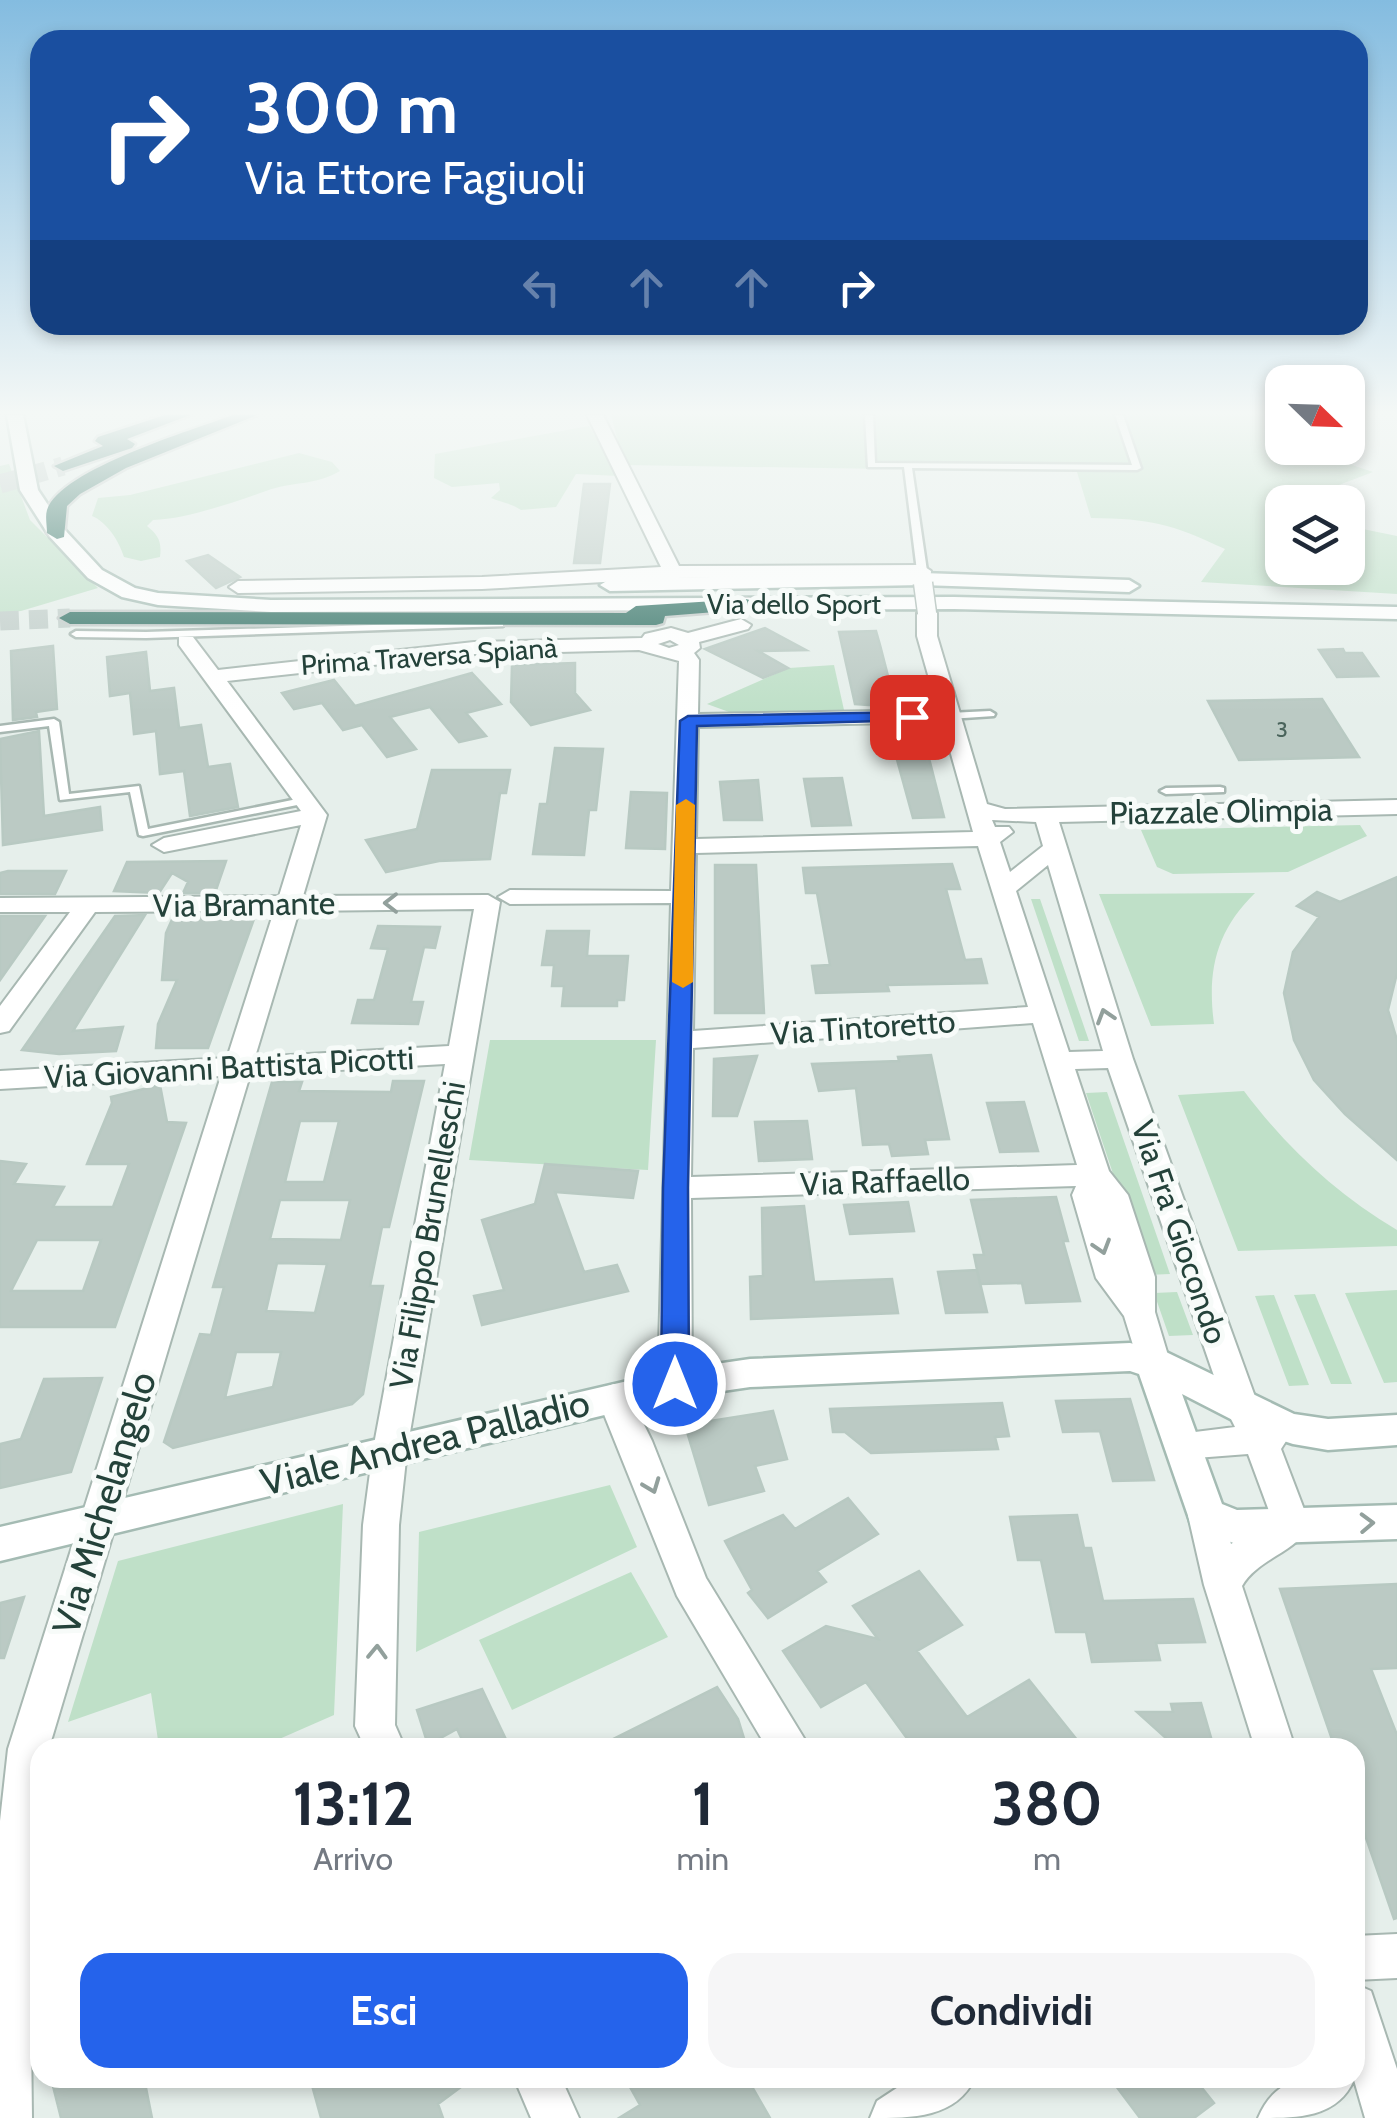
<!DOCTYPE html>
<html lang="it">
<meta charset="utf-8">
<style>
:root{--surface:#fff;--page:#f6f6f7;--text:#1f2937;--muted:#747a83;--accent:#2563eb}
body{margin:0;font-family:Cabin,sans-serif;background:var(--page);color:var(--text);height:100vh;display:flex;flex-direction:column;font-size:38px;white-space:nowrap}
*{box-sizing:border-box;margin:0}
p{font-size:32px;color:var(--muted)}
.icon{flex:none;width:55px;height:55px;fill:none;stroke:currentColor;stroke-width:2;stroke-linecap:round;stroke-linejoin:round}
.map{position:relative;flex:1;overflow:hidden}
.side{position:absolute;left:30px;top:1738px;width:1335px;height:350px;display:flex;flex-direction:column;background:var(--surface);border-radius:30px;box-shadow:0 5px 15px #0003}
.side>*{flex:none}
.top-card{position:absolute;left:30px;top:30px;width:1338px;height:305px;border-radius:30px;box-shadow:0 5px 15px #0003;background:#1a4fa0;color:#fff;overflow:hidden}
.needle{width:65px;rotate:113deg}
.controls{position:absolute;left:1265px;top:365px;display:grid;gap:20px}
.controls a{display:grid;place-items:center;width:100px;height:100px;border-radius:20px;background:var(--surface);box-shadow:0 5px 15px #0003;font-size:50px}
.pin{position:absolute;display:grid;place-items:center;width:85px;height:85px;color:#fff;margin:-42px;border-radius:20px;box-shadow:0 5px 15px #0006}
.me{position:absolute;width:110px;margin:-55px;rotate:0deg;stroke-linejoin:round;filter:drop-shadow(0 0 8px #0008)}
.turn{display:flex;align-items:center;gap:35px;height:210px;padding:0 50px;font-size:45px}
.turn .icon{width:130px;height:130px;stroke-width:2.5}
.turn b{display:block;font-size:70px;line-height:85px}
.lanes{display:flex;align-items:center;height:95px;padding:0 50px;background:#0003;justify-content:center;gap:50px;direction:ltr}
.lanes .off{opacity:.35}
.eta{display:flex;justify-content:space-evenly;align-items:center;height:170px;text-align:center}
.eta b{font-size:60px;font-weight:800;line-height:70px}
.button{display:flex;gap:20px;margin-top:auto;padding:20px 50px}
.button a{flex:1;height:115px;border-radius:30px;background:var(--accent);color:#fff;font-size:40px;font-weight:800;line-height:115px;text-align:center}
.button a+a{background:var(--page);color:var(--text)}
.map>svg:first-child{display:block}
.green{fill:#bfe0c8}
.building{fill:#bbcac4;stroke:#b8c9c2;stroke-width:2.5;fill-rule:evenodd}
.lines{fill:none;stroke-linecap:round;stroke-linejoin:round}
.highway-tunnel{stroke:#bfccc8;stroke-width:19;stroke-dasharray:19 10;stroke-linecap:butt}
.lane-casing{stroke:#a8b8b2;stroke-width:5}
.street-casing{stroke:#a8b8b2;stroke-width:4}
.secondary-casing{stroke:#a4bbb3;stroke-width:5}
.highway-casing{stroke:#c2cac8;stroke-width:5}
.lane{fill:#fff;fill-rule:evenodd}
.street{fill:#fff;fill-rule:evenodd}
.secondary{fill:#fff;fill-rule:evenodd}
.highway{fill:#2f6f62;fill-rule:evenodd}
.street-bridge-casing{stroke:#a8b8b2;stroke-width:21;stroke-linecap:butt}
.street-bridge{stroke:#fff;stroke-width:18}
.oneway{stroke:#92a09c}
.route{fill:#2563eb;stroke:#184099;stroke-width:2.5}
.slow{fill:#f59e0b}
.labels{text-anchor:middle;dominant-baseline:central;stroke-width:10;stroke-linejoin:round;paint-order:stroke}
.far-number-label{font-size:22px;fill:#4a645c}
.far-street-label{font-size:28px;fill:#24423a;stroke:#f7fbf9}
.street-label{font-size:32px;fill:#24423a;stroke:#f7fbf9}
.near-street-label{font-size:38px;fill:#24423a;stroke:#f7fbf9}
</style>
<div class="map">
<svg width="1397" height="2118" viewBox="0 0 1397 2118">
<rect width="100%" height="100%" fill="#e6efeb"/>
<!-- green -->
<path class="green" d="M611,415H1113L1130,466L886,462V469L624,465Z
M1125,415H1260L1282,422V448H1347L1358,451L1337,460L1373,472L1294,502H1282V568H1348V526L1397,536V594L1201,582L1225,549C1169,523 1152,519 1091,518L1077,472L1139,469Z
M589,426L619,476L576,474L556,507L521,510C511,503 503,503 491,498L500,490L499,483L452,487L434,478L435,454Z
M299,453L332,462L340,471C315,486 292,481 266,491C234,502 187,519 153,520L147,526C158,535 162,541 160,557L141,561L124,557C119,541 107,522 92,516L98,498L130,495Z
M9,464L30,520L98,588L21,611L0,613V466Z
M834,665L844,710L729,712L707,704L789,668Z
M1360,825L1367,836L1288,872L1173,874L1157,867L1141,830Z
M1255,893C1216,931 1207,971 1214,1024L1151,1026L1099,894Z
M1031,899H1040L1089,1041H1079Z
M490,1040H656L648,1170L469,1160Z
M1244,1091C1286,1147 1336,1194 1397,1230V1246L1238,1251L1178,1095Z
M1107,1092L1170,1274L1147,1275L1086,1093Z
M1397,1290V1382L1384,1383L1345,1293Z
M1177,1292L1193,1335L1169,1336L1154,1293Z
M1315,1294L1352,1384H1331L1294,1295Z
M1274,1295L1309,1385L1289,1386L1255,1296Z
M610,1485L637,1547L416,1652L419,1532Z
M343,1504L334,1715L261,1747H159L151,1693L68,1722L118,1561Z
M631,1572L668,1637L512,1710L479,1640Z"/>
<!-- building -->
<path class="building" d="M584,484H610L600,563H574Z
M208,555L240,577L216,588L187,561Z
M765,628L806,650L758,651L788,668L763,678L705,649Z
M876,631L880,645L896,707L855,704L839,632Z
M53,646L57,709L36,712L37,717L13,720L11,651Z
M1343,649L1345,653H1362L1378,676L1337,677L1319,650Z
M146,652L150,691L174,688L179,728L201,725L208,767L230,764L238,807L190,816L184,771L160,774L156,731L134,734L130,693L110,696L107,657Z
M575,663V693L590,710L531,725L511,702L512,665Z
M472,673L501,704L466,713L486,736L459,742L430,707L390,717L416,749L387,757L362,725L343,730L322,703L294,709L282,693L334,680L355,706Z
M1322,699L1359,757L1239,760L1208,701Z
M881,727L922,731L944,817L913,818L893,745L886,746Z
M39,731L44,816L100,807L102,830L3,845L0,739Z
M555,748L603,749L596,810H589L584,855L533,854L540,804H547Z
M432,770H510L506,793H500L490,859L439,861L386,872L366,840L417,829Z
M842,778L851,825L812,826L804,779Z
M758,780L762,820H724L720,782Z
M631,792L667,793L665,849L626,848Z
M226,861L215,893H183L188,882L172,873L159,893L114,891L127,862Z
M952,864L960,889H946L965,960L981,959L987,983L887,985L889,991L816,993L812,966L830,965L817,893H806L803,868Z
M715,865H756L764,1013H715Z
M8,871H66L55,894H0V873Z
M1397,877V973L1388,1010L1397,1040V1160L1345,1114L1314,1080L1294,1040L1284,993L1293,952L1319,917L1297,906L1317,892L1340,902Z
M145,915L73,1031L123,1027L116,1051L59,1054L22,1050L115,916Z
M174,915L255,916L208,1048H156L158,1024L177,980H162L166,933Z
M0,916H45L0,980Z
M378,926L440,927L435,948L424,947L411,1002H423L418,1024L352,1023L358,1000H374L388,949L371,948Z
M547,931H589L587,956H628L624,1000H617V1006H562L564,986H552L554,965H542Z
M931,1055L949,1139L925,1140L928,1154L892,1156L889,1144L863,1145L856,1088L819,1091L812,1064L899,1061L898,1057Z
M757,1056L737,1116H713L714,1059Z
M393,1081H424L389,1227H382L370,1286H383L363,1394L352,1404L173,1448L164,1442L200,1334L211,1335L224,1287H213L272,1082H302L299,1091L391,1092ZM300,1121H339L324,1182H285ZM280,1200H350L341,1240L270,1239ZM277,1263L327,1264L315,1313L266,1311ZM236,1352H281L273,1387L225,1398Z
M160,1085L167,1122L186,1123L115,1327H0V1161L26,1164L14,1184L64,1187L53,1207H113L129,1164H87L112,1103L111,1097ZM37,1240H101L83,1291H11Z
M1024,1102L1038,1151L1000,1152L987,1103Z
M807,1121L812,1159L759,1161L755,1122Z
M545,1164L638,1171L633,1198L555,1192L584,1272L617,1265L628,1291L482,1325L474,1296L504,1290L482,1220L535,1204Z
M1056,1197L1068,1241H1063L1080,1301L1026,1303L1022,1283L980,1284L974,1255H984L971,1200Z
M908,1202L914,1231L850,1234L844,1205Z
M804,1206L814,1282L892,1279L898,1313L751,1319L750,1277L763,1276L762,1208Z
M977,1270L987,1312L946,1313L938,1272Z
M102,1378L71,1472L0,1488V1444L21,1439L44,1379Z
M1130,1399L1154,1480L1113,1481L1100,1431L1063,1432L1056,1401Z
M1002,1403L1009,1436L995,1437L998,1449L871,1453L845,1432H833L830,1409Z
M773,1411L787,1459L755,1466L764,1491L709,1505L685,1425Z
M848,1498L878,1534L817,1571L826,1582L768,1618L748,1593L752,1590L725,1541L783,1515L795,1529Z
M1077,1515L1084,1548H1091L1103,1601L1193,1599L1205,1642L1156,1643L1160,1660L1092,1662L1086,1632H1056L1041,1560H1018L1010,1517Z
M919,1571L962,1625L917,1651L967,1717L1029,1680L1077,1740L1064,1748H914L866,1682L821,1707L783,1651L826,1626L878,1639L853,1606Z
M1397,1584V1668L1371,1669L1397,1735V1918L1394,1919L1355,1806V1748H1335L1280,1589Z
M24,1597L4,1658H0V1603Z
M717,1687L738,1719L747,1748H595Z
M482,1689L510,1748H466L457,1729L428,1745L417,1710Z
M1201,1703L1214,1748H1177L1137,1712H1173L1171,1704Z
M51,2078H144L152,2118H61Z
M310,2078H473L438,2104L443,2118H321Z
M625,2078H747L770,2118H619L640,2105Z
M1110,2078H1194L1214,2103L1194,2118H1140Z"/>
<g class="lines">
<!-- highway-tunnel -->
<path class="highway-tunnel" d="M0,484L63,466
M0,621L70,618"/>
<!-- lane casing -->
<g class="lane-casing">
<path id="lane" d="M865,415H873L875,463L1132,465L1115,415H1123L1141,468L1137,470L912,468L927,571L922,574L917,571L904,467H868Z
M500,621L503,622V626L146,638L76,637L71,634L76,631L146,632Z
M990,711L995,714L994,716L949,719L944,716L949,713Z
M54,719L59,722L69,794L139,786L148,829L307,797L313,800L307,803L143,836L139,835L130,792L60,800L49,726L0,732V726Z
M1220,787L1224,788V792L1166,794L1160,791L1166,788Z"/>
</g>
<!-- street casing -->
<g class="street-casing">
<path id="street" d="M587,415H603L679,566L922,565L931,571L930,587H916L913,577L673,578L482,589L238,593L229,587L238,581L482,577L661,567Z
M927,607L937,613V636L987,804L1005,809L1397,800V814L1059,822L1133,1059L1258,1405L1268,1424L1283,1428L1288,1438L1281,1449L1310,1525C1296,1553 1258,1558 1242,1586L1295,1748H1255L1204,1585L1188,1515L1193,1504L1206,1500L1219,1504L1231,1544L1272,1519L1248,1454L1183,1459L1171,1455L1166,1445L1171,1435L1235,1427L1224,1405L1108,1068L1075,1069L1109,1171L1128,1195L1155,1277V1312L1170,1362L1165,1371L1153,1375L1141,1371L1124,1316L1096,1278L1072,1195L1076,1186L691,1198L692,1384L687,1393L675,1397L663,1393L658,1384L671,903L510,904L498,897L510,890L671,891L679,661L639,650L474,654L227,681L327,815L303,896L488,895L500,902L407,1450L399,1525L395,1725L405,1748H365L355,1726L363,1525L373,1450L445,1064L250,1075L49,1748H40V1839L30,1949L32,2118H0V1821L8,1749L221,1076L0,1089V1071L227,1058L274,911L95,912L9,1031L0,1033V1006L70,912H0V898L279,896L301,825L164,852L152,845L164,838L301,811L179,645V637H193L218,670L474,642L642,638L645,634L671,628L688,633L741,619L751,625L748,629L699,642L700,648L694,653L699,660L698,714L938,710L917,636V613ZM670,640L679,645L669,648L658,644ZM942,722L973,832L696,839L698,727ZM992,820L1036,822L1043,846L1010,872L1000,842L1013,832L1009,827H995ZM978,846L1028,1007L693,1031L696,853ZM1048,865L1103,1051L1069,1052L1016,891ZM474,909L449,1046L255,1057L299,911ZM1033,1023L1077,1165L691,1177L693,1048Z
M614,1384L626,1388L652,1441L706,1578L810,1748H767L677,1596L597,1397L602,1388Z
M1397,1934V1978L1355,1980V1936Z
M1355,1984L1371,1991L1397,2069V2118H1365L1354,2080C1337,2118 1298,2118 1258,2118C1278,2071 1312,2078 1355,2078Z
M514,2078H561L579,2118H531Z
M912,2078H975C956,2118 913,2118 870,2118L877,2101Z"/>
</g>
<!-- secondary casing -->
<g class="secondary-casing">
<path id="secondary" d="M7,415H23L38,490L64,529L102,570L135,588L158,593L271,600L954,597L1397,607V619L954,609L271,612L158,605L122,597L88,578L50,537L20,490Z
M922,573L1129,580L1139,586L1129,592L922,585L610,591L600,585L610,579Z
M1130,1343L1166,1352L1294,1414L1328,1419L1397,1415V1445L1328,1450L1293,1444L1256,1432L1182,1394L1222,1504L1237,1510L1397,1505V1539L1236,1544L1192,1527L1139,1374L1130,1371L750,1387L675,1398L0,1561V1527L675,1370L750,1359Z"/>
</g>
<!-- highway casing -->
<g class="highway-casing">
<path id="highway" d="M165,415H190L127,439L135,444L132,448L63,471L54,466L103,446L95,441L98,437Z
M233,415H257L126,468L80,494L67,506L64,537L57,539L47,533C47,525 45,517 47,510C61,469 193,430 233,415Z
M746,599L753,601L756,605L753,609L665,616L663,623L656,625L70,624L59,618L70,612L626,613L636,606Z"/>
</g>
<!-- lane -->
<use href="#lane" class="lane"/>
<!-- street -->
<use href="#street" class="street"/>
<!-- secondary -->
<use href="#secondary" class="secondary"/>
<!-- highway -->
<use href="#highway" class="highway"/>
<!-- street-bridge casing -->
<g class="street-bridge-casing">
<path id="street-bridge" d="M923,583L927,613"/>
</g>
<!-- street-bridge -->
<use href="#street-bridge" class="street-bridge"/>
</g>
<!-- one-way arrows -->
<defs><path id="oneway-chevron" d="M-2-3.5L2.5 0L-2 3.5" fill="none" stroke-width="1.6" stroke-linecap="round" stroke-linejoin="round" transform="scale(2.5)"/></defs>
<g class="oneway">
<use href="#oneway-chevron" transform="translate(391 903) rotate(180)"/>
<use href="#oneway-chevron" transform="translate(1105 1016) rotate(-107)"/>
<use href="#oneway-chevron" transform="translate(1102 1247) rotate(73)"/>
<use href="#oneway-chevron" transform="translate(652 1486) rotate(69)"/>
<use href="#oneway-chevron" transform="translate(1367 1523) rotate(-2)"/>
<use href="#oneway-chevron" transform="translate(377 1652) rotate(-88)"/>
</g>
<!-- sky -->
<linearGradient id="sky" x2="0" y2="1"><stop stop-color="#84bce0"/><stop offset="0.58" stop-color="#f4f8f6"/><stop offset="1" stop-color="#f4f8f6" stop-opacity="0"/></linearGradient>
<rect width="1397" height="712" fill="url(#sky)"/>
<!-- route -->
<path class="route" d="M912,712L921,717L918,720L697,726L688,1188L689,1384L685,1391L675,1395L665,1391L661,1384L663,1188L680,721L688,716Z"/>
<!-- slow -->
<path class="slow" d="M686,799L695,805L693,982L683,988L672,982L676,805Z"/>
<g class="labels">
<!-- far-number labels -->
<g class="far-number-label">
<text x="1282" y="729">3</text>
</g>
<!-- far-street labels -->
<g class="far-street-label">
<text x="794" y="604">Via dello Sport</text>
<text transform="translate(429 656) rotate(-4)">Prima Traversa Spianà</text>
</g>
<!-- street labels -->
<g class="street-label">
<text transform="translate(1221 811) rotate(-1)">Piazzale Olimpia</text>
<text transform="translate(244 904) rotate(-1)">Via Bramante</text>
<text transform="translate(863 1027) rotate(-4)">Via Tintoretto</text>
<text transform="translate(229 1067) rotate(-3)">Via Giovanni Battista Picotti</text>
<text transform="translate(885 1181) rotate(-2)">Via Raffaello</text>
<text transform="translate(1180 1232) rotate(71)">Via Fra' Giocondo</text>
<text transform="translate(427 1235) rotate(-80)">Via Filippo Brunelleschi</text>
</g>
<!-- near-street labels -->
<g class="near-street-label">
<text transform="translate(425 1442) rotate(-14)">Viale Andrea Palladio</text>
<text transform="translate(104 1503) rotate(-73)">Via Michelangelo</text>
</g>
</g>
</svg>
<div class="controls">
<a><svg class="needle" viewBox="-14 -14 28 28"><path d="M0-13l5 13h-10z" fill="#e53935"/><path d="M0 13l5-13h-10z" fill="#747a83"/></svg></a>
<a><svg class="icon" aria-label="layers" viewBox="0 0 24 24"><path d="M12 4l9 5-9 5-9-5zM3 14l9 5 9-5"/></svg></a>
</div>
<div class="pin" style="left:912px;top:717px;background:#d93025"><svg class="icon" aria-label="arrive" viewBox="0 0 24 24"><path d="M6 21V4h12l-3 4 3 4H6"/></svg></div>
<svg class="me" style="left:675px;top:1384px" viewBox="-20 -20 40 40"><circle r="17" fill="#2563eb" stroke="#fff" stroke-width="3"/><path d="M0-11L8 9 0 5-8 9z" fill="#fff"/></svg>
<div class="top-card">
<div class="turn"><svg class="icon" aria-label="right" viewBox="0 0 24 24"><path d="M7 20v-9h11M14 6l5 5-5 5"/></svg><div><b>300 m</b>Via Ettore Fagiuoli</div></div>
<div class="lanes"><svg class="icon off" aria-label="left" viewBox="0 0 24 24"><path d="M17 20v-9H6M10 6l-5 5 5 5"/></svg><svg class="icon off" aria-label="ahead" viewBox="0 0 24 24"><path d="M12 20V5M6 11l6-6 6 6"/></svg><svg class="icon off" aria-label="ahead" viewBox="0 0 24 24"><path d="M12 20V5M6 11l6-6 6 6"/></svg><svg class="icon" aria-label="right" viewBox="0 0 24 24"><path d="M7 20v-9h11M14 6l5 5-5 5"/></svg></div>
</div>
<section class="side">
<div class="eta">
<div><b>13:12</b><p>Arrivo</p></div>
<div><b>1</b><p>min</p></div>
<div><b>380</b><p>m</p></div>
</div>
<div class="button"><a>Esci</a><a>Condividi</a></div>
</section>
</div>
